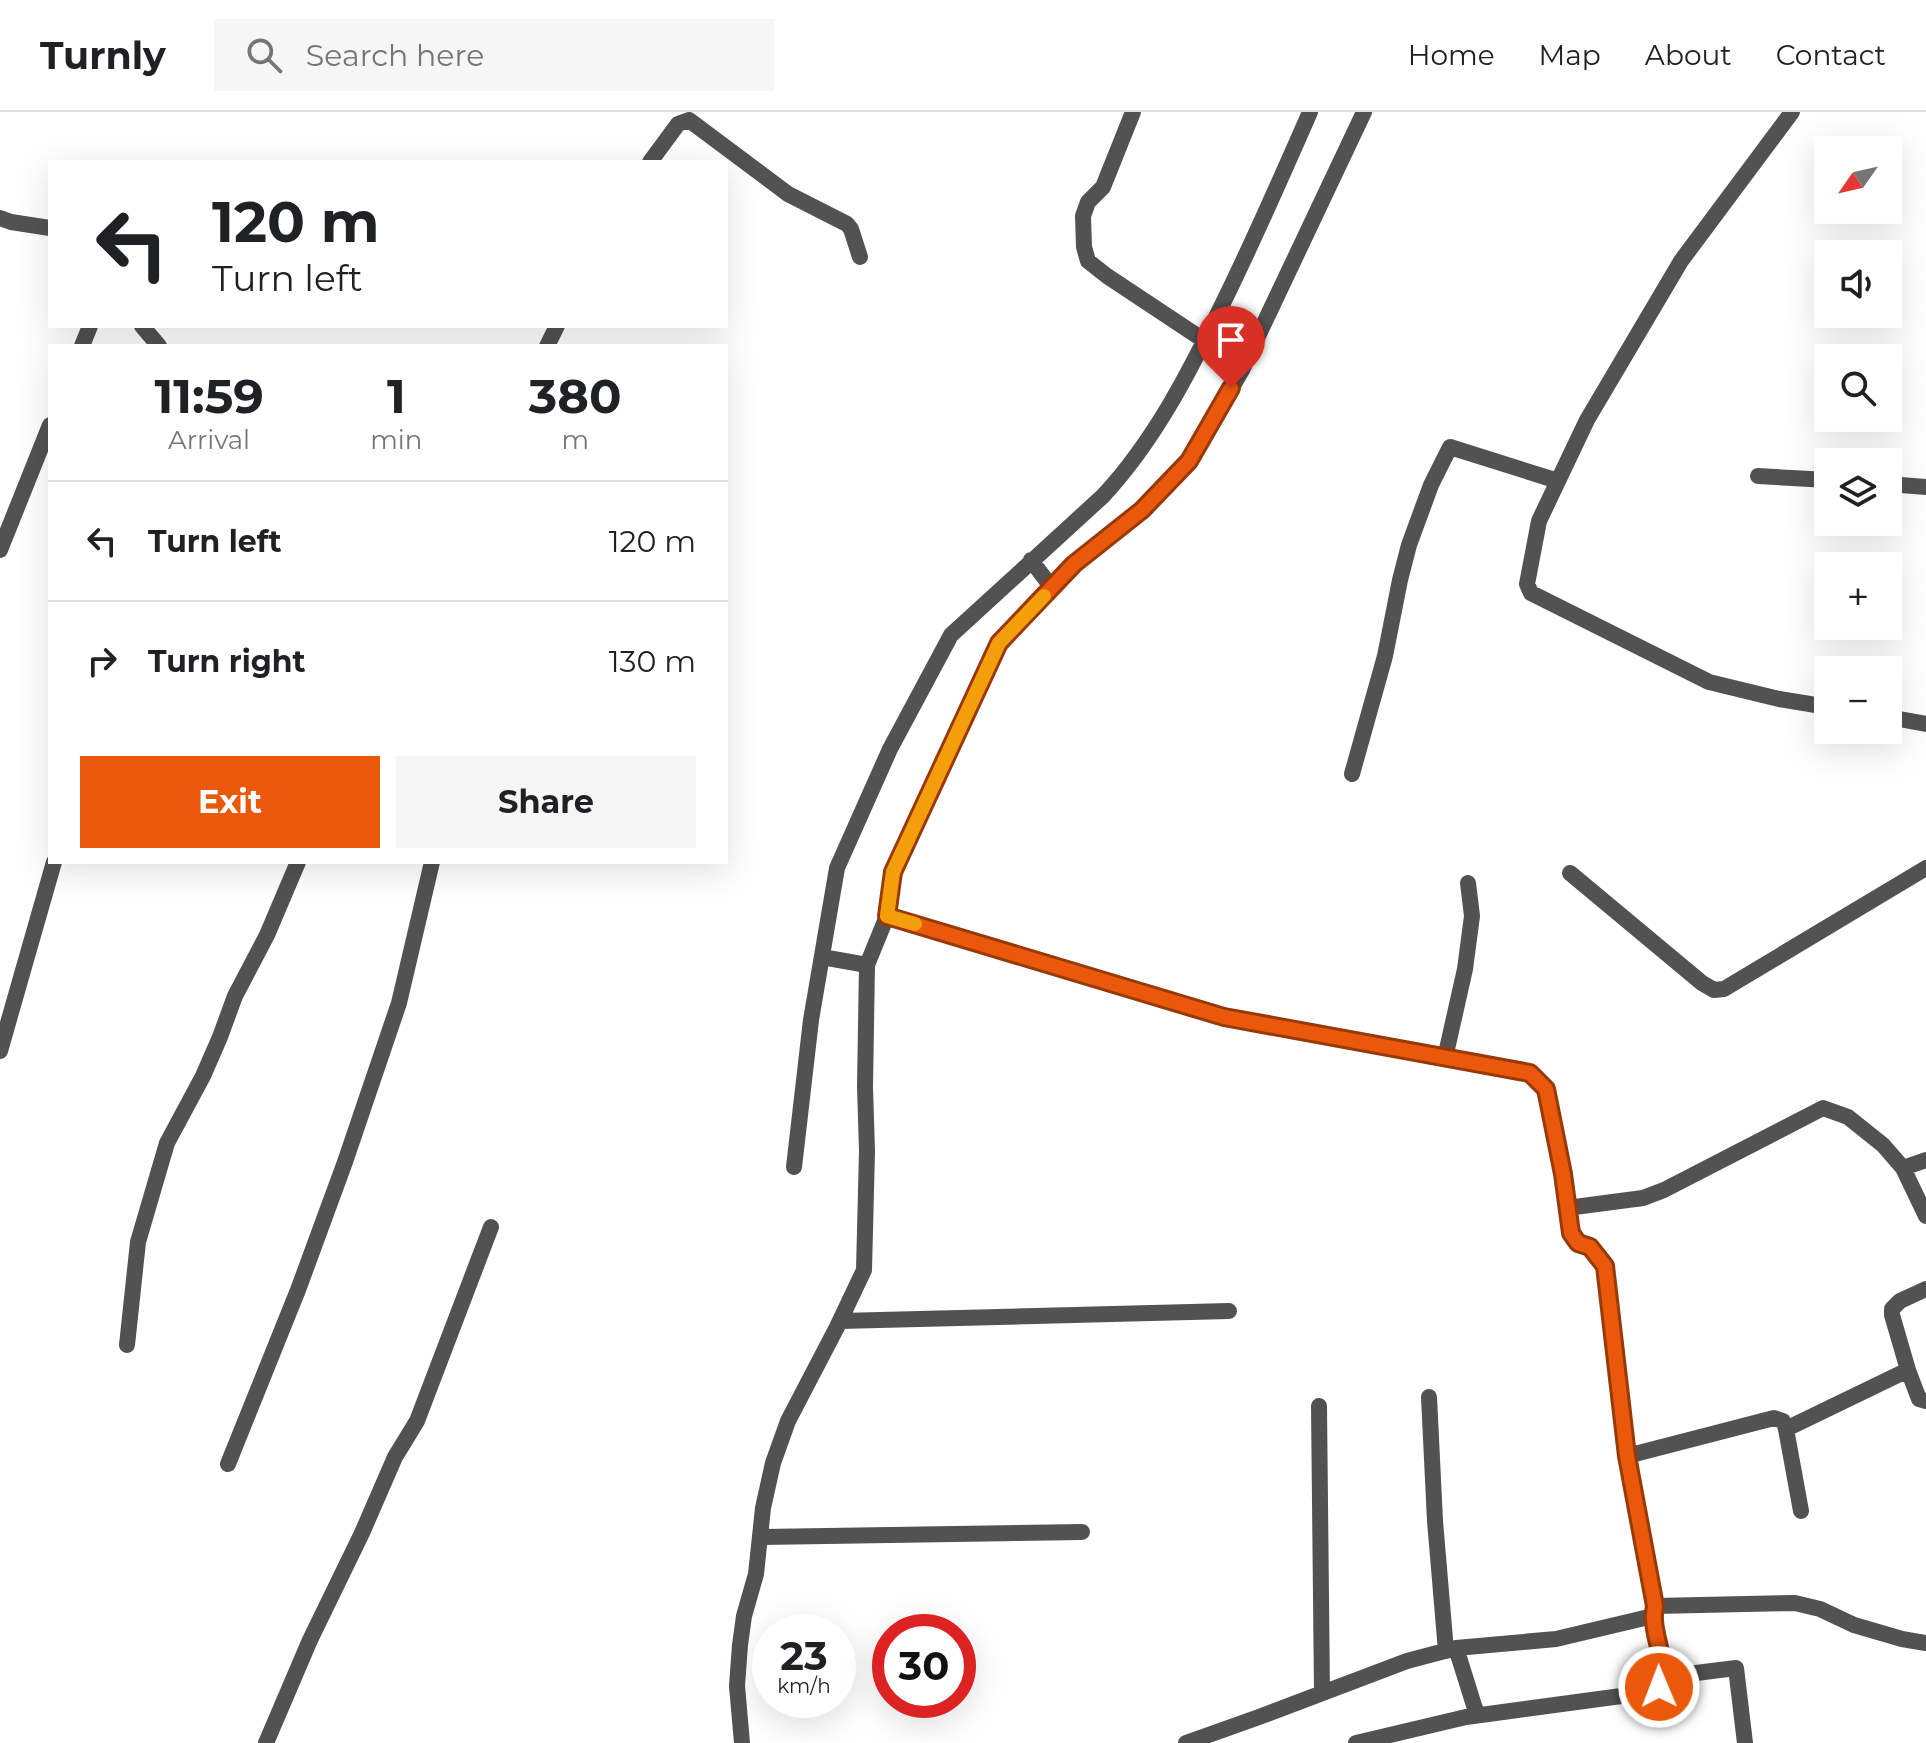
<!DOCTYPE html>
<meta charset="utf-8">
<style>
:root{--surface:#fff;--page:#f6f6f6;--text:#202124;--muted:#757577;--line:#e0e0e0;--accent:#ea580c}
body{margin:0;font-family:Montserrat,sans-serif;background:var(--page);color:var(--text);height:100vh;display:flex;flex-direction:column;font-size:30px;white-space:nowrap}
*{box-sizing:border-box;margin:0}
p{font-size:26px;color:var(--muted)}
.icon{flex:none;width:44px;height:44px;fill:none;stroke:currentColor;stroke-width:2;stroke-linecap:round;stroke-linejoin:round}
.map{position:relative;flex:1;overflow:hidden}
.sheet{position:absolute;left:48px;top:232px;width:680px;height:520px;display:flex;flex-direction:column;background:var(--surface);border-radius:0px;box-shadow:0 8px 32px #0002}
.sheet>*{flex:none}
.guide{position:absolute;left:48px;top:48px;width:680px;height:168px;border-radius:0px;box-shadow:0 8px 32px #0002;background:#fff;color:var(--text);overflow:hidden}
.needle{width:52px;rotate:236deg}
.buttons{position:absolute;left:1814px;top:24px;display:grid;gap:16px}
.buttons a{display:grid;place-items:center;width:88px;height:88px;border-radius:0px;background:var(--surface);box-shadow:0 8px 32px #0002;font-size:40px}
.speed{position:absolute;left:752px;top:1502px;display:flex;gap:16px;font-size:40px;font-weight:700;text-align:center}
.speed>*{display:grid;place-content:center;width:104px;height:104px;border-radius:50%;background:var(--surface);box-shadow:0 8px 32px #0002;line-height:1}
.speed small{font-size:20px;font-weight:400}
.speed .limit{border:12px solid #d22;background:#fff;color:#111}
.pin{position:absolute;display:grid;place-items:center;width:68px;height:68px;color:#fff;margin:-82px -34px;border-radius:50% 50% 50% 0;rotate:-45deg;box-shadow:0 0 8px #0007}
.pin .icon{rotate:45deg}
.me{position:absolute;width:88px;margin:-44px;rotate:359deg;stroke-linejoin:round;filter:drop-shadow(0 0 6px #0008)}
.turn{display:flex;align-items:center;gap:28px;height:168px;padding:0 32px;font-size:36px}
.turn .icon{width:104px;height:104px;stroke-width:2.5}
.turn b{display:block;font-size:56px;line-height:68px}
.eta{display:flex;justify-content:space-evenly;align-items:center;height:136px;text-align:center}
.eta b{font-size:48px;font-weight:700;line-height:56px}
.cta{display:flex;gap:16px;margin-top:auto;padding:16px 32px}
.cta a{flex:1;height:92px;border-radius:0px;background:var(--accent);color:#fff;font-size:32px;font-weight:700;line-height:92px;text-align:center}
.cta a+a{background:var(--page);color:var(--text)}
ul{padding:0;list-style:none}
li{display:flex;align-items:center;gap:24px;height:120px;padding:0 32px;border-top:2px solid var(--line)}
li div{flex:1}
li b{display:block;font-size:30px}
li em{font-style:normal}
header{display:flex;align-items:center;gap:48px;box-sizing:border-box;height:112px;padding:0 40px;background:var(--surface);border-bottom:2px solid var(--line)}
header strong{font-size:38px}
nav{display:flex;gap:44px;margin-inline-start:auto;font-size:28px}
.search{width:560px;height:72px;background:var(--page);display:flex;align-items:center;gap:20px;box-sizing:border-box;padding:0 28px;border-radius:0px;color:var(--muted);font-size:30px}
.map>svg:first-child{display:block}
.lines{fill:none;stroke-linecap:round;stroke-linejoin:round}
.street{stroke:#525252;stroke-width:16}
.route-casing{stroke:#983908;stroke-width:20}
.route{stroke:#ea580c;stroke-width:14}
.slow{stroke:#f59e0b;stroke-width:14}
</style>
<header>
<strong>Turnly</strong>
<div class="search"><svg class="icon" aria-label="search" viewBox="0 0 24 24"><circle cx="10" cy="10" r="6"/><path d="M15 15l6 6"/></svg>Search here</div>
<nav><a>Home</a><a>Map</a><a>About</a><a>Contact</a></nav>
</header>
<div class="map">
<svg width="1926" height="1631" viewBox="0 0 1926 1631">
<rect width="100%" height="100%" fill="#fff"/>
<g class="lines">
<!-- street -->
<path class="street" d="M1133,0L1103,75L1088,90L1083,104L1084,135L1088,149L1107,164L1205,229L1242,258
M1792,0L1681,149L1587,308L1539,409L1527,472L1531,481L1709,570L1779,587L1828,595
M650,50L678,12L689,8L788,82L847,112L851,117L860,145
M0,106L11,110L50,116
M142,214L159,234
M82,234L90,214
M547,234L557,214
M1758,364L1828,368
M1888,372L1926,375
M0,438L50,313
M1031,448L1052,476
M1888,605L1926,612
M1352,662L1385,544L1400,468L1409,433L1431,373L1450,335L1558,369
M1570,761L1702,871L1714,878L1724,877L1926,756
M887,804L1224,905L1530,961L1546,977L1563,1062L1571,1121L1578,1131L1590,1135L1605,1154L1627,1344L1655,1494C1649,1521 1670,1549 1659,1575L1636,1582L1466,1605L1356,1631
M822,845L867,853
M0,939L54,750
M1445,946L1465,857L1472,804L1468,771
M794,1055L811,908L837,756L890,637L951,523L1103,384C1155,328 1190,259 1223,191C1254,128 1282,64 1310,0
M1903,1056L1926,1048
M1567,1096L1643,1086L1664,1078L1823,996L1848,1005L1883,1033L1903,1056L1926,1104
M1926,1177L1900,1189L1892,1197V1203L1908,1258L1919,1287L1926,1289
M840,1209L1229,1199
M127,1233L138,1130L167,1031L203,964L220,925L235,884L267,823L298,750
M1429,1285L1435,1409L1446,1539
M1319,1294L1322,1581
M1627,1344L1774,1306L1783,1309L1786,1317
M228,1352L298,1178L345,1050L399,891L432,750
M1801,1399L1786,1317L1908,1258
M760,1425L1082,1420
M1655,1494L1795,1491L1820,1497L1854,1513L1902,1527L1926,1531
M1456,1536L1477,1603
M1664,1565L1736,1556L1745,1631
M266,1631L310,1528L362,1421L395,1345L417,1309L491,1115
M742,1631L737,1574L740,1533L744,1504L756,1462L763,1396L773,1351L788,1309L837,1215L864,1158L867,1039L865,975L867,853L887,804L893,760L999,531L1074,452L1142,398L1189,349L1242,258L1364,0
M1186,1631L1259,1605L1407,1549L1456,1536L1556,1527L1653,1504"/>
</g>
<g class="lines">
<!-- route casing -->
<g class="route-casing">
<path id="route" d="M1231,276L1189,349L1142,398L1074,452L999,531L893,760L887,804L1224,905L1530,961L1546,977L1563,1062L1571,1121L1578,1131L1590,1135L1605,1154L1627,1344L1655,1494C1649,1521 1670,1549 1659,1575"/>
</g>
<!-- route -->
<use href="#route" class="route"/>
<!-- slow -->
<path class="slow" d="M915,812L887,804L893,760L999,531L1044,484"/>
</g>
</svg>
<div class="buttons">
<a><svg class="needle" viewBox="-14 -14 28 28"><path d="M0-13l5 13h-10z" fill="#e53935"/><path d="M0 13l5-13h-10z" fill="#757577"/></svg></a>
<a><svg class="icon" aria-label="sound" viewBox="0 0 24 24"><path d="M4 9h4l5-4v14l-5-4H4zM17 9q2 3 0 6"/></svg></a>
<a><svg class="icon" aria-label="search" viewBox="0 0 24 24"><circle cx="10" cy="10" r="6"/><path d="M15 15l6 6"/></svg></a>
<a><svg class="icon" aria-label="layers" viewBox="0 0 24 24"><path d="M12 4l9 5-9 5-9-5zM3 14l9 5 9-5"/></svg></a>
<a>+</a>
<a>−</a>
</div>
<div class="speed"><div>23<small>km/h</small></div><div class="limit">30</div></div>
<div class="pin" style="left:1231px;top:276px;background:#d93025"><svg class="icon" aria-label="arrive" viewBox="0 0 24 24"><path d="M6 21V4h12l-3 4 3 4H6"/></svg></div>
<svg class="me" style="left:1659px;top:1575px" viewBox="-20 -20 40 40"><circle r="17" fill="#ea580c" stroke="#fff" stroke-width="3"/><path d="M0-11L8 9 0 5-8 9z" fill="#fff"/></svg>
<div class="guide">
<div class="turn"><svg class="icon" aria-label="left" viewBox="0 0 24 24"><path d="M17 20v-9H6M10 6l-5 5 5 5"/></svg><div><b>120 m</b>Turn left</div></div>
</div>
<section class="sheet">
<div class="eta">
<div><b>11:59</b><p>Arrival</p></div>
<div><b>1</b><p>min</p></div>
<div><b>380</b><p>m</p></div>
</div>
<ul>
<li><svg class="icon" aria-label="left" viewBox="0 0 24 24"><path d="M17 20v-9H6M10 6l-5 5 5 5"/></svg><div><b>Turn left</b></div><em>120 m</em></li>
<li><svg class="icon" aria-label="right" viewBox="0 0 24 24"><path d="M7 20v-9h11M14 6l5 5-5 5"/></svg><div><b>Turn right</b></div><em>130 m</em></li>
</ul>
<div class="cta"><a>Exit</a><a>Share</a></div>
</section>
</div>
